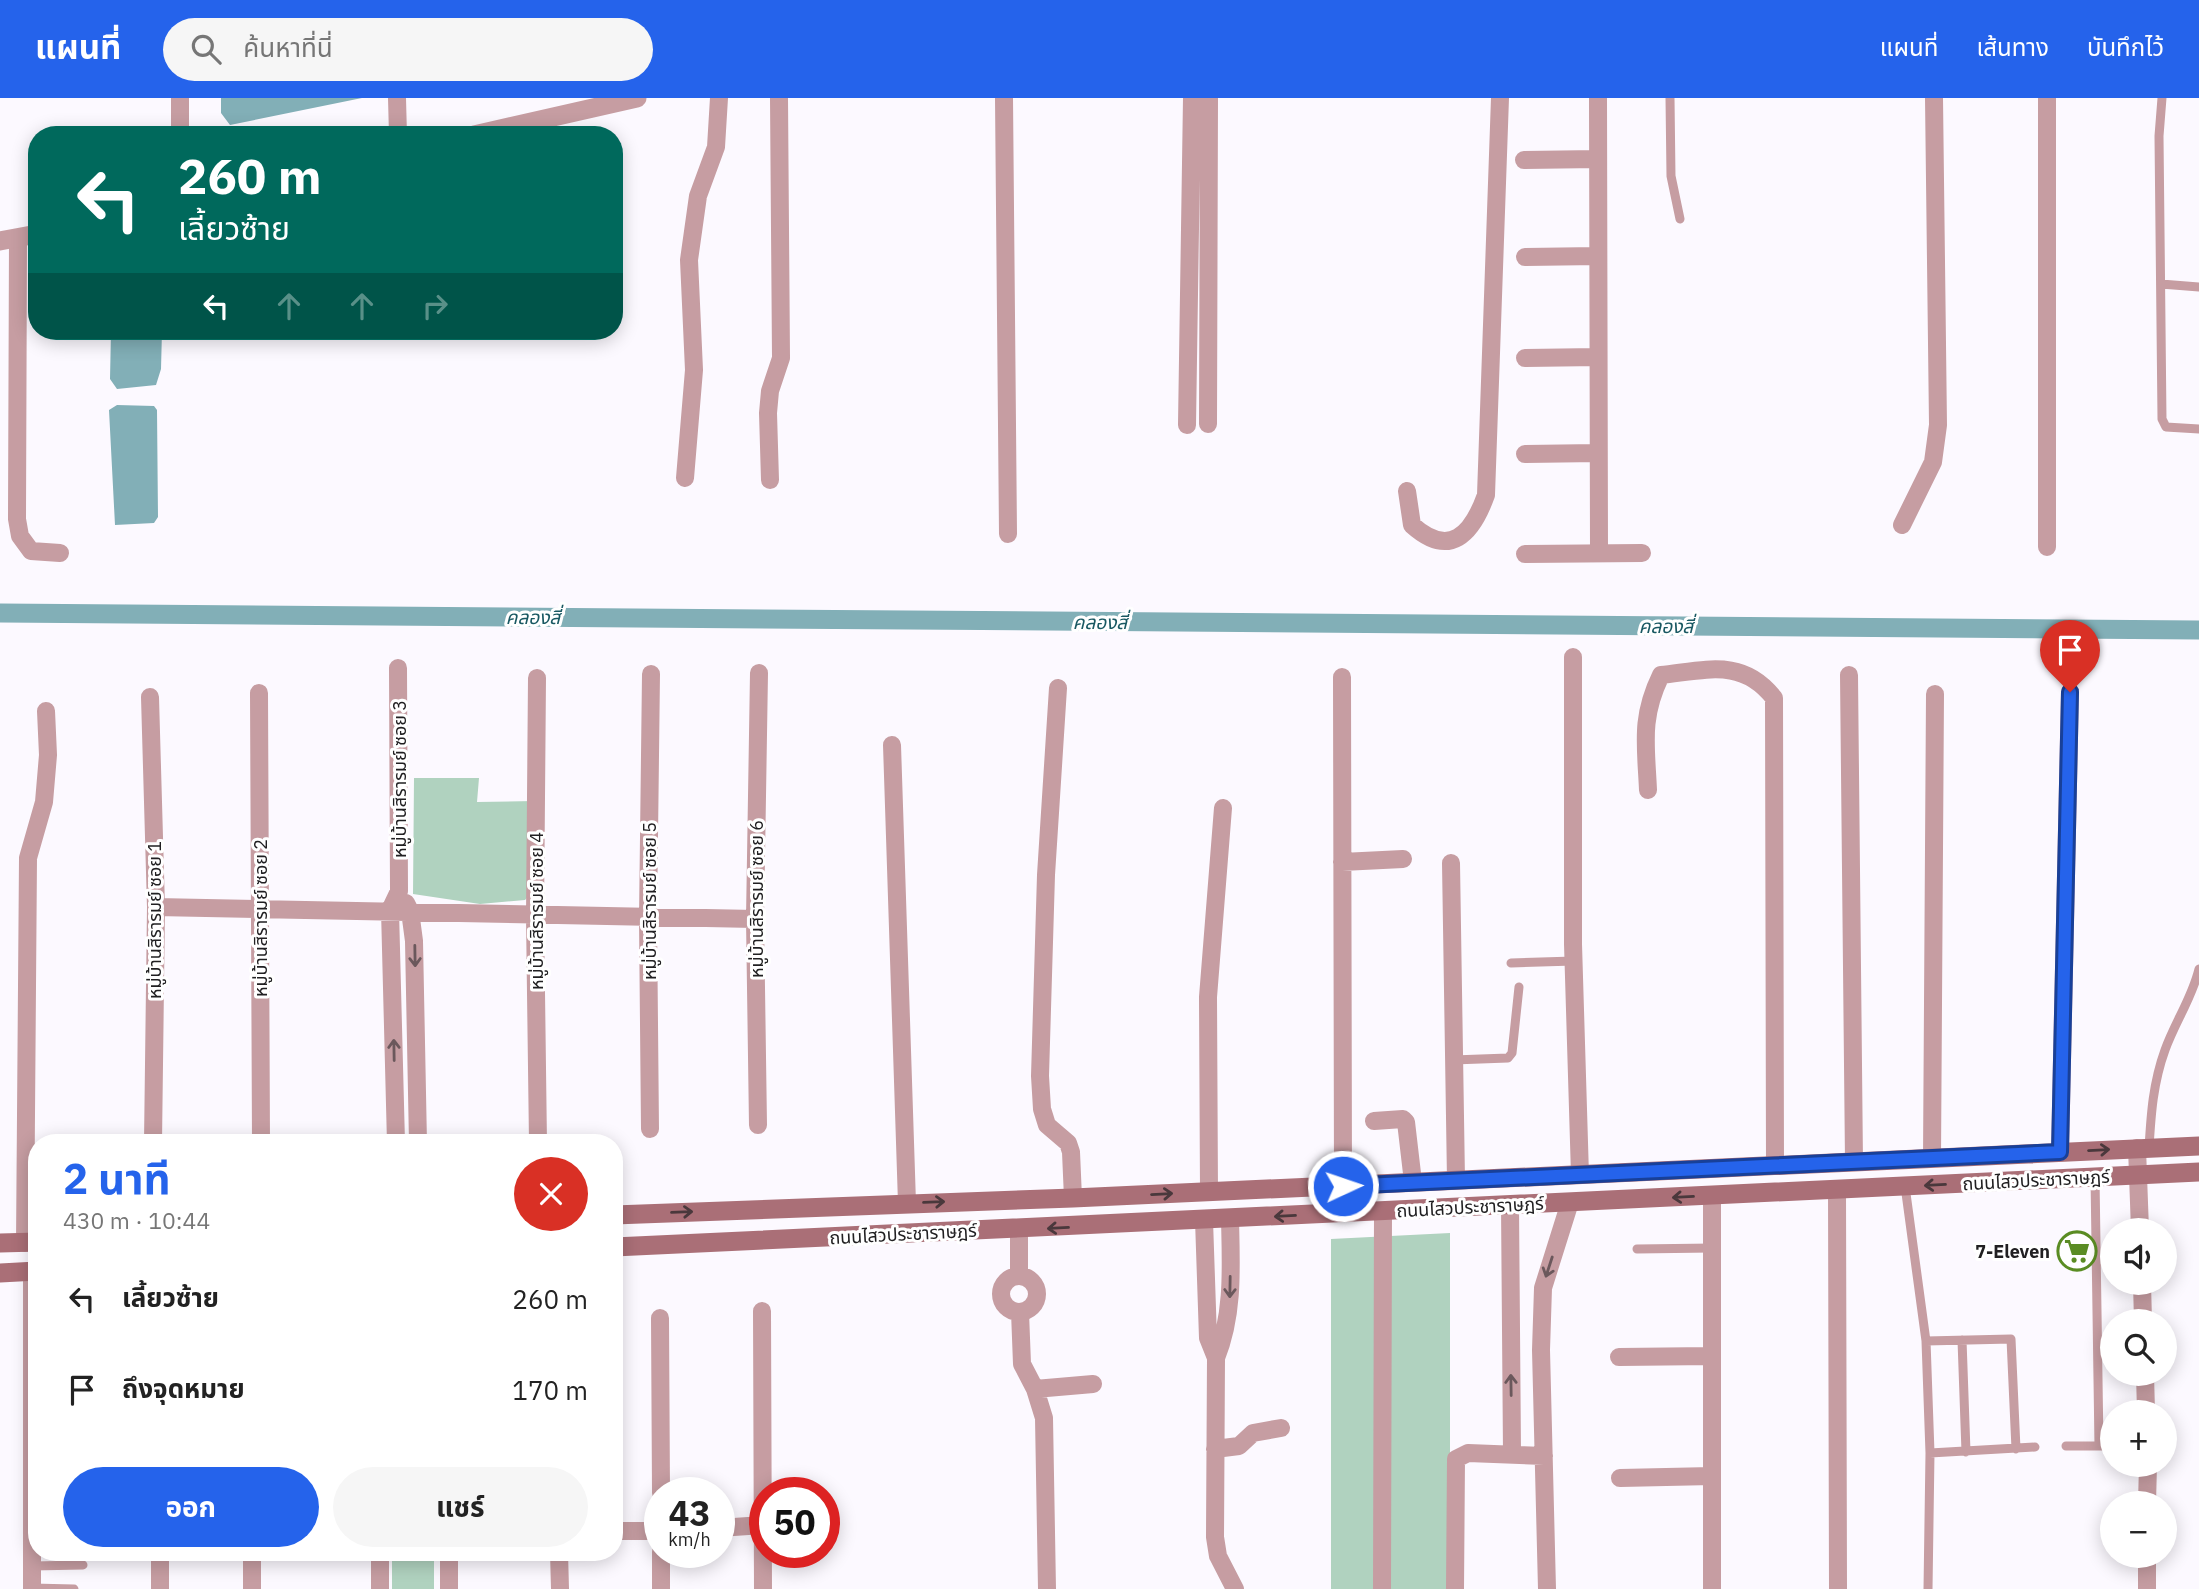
<!DOCTYPE html>
<html lang="th">
<meta charset="utf-8">
<style>
:root{--surface:#fff;--page:#f6f6f6;--text:#222;--muted:#767676;--accent:#2563eb}
body{margin:0;font-family:"IBM Plex Sans","Noto Sans Thai",sans-serif;background:var(--page);color:var(--text);height:100vh;display:flex;flex-direction:column;font-size:26px;white-space:nowrap}
*{box-sizing:border-box;margin:0}
p{font-size:23px;color:var(--muted)}
.icon{flex:none;width:38px;height:38px;fill:none;stroke:currentColor;stroke-width:2;stroke-linecap:round;stroke-linejoin:round}
.map{position:relative;flex:1;overflow:hidden}
.drawer{position:absolute;left:28px;top:1036px;width:595px;height:427px;display:flex;flex-direction:column;background:var(--surface);border-radius:28px;box-shadow:0 4px 18px #0003}
.drawer>*{flex:none}
.banner{position:absolute;left:28px;top:28px;width:595px;height:214px;border-radius:28px;box-shadow:0 4px 18px #0003;background:#00695c;color:#fff;overflow:hidden}
.tools{position:absolute;left:2100px;top:1120px;display:grid;gap:14px}
.tools a{display:grid;place-items:center;width:77px;height:77px;border-radius:50%;background:var(--surface);box-shadow:0 4px 18px #0003;font-size:35px}
.speed{position:absolute;left:644px;top:1379px;display:flex;gap:14px;font-size:35px;font-weight:700;text-align:center}
.speed>*{display:grid;place-content:center;width:91px;height:91px;border-radius:50%;background:var(--surface);box-shadow:0 4px 18px #0003;line-height:1}
.speed small{font-size:18px;font-weight:400}
.speed .limit{border:10px solid #d22;background:#fff;color:#111}
.pin{position:absolute;display:grid;place-items:center;width:60px;height:60px;color:#fff;margin:-72px -30px;border-radius:50% 50% 50% 0;rotate:-45deg;box-shadow:0 0 7px #0007}
.pin .icon{rotate:45deg}
.me{position:absolute;width:77px;margin:-38px;rotate:87deg;stroke-linejoin:round;filter:drop-shadow(0 0 5px #0008)}
.turn{display:flex;align-items:center;gap:24px;height:147px;padding:0 35px;font-size:32px}
.turn .icon{width:91px;height:91px;stroke-width:2.5}
.turn b{display:block;font-size:49px;line-height:60px}
.lanes{display:flex;align-items:center;height:66px;padding:0 35px;background:#0003;justify-content:center;gap:35px;direction:ltr}
.lanes .off{opacity:.35}
.round{display:grid;place-items:center;flex:none;width:74px;height:74px;border-radius:37px;background:var(--page)}
.summary{display:flex;align-items:center;justify-content:space-between;height:119px;padding:0 35px}
h1{font-size:42px;font-weight:700;line-height:52px;color:var(--accent)}
.action{display:flex;gap:14px;margin-top:auto;padding:14px 35px}
.action a{flex:1;height:80px;border-radius:42px;background:var(--accent);color:#fff;font-size:28px;font-weight:700;line-height:80px;text-align:center}
.action a+a{background:var(--page);color:var(--text)}
ul{padding:0;list-style:none}
li{display:flex;align-items:center;gap:21px;height:91px;padding:0 35px}
li div{flex:1}
li b{display:block;font-size:26px}
li em{font-style:normal}
header{display:flex;align-items:center;gap:42px;box-sizing:border-box;height:98px;padding:0 35px;background:var(--accent);color:#fff}
header strong{font-size:33px}
nav{display:flex;gap:38px;margin-inline-start:auto;font-size:24px}
.search{width:490px;height:63px;background:var(--page);display:flex;align-items:center;gap:18px;box-sizing:border-box;padding:0 24px;border-radius:38px;color:var(--muted);font-size:26px}
.map>svg:first-child{display:block}
.green{fill:#b0d2bf}
.water{fill:#82afb7}
.lines{fill:none;stroke-linecap:round;stroke-linejoin:round}
.canal{stroke:#82afb7;stroke-width:19}
.service{stroke:#c69da2;stroke-width:9}
.minor{stroke:#c69da2;stroke-width:18}
.tertiary{stroke:#c69da2;stroke-width:19}
.secondary{stroke:#aa6f77;stroke-width:19}
.oneway{stroke:#6b585c}
.oneway2{stroke:#4a383c}
.route-casing{stroke:#184099;stroke-width:18}
.route{stroke:#2563eb;stroke-width:12}
.labels{text-anchor:middle;dominant-baseline:central;stroke-width:6;stroke-linejoin:round;paint-order:stroke}
.street-label{font-size:18px;fill:#212022;stroke:#fff}
.poi-label{font-size:18px;font-weight:bold;fill:#212022;stroke:#fff;text-anchor:end}
.water-label{font-size:19px;font-style:italic;fill:#195862;stroke:#fff}
</style>
<header>
<strong>แผนที่</strong>
<div class="search"><svg class="icon" aria-label="search" viewBox="0 0 24 24"><circle cx="10" cy="10" r="6"/><path d="M15 15l6 6"/></svg>ค้นหาที่นี่</div>
<nav><a>แผนที่</a><a>เส้นทาง</a><a>บันทึกไว้</a></nav>
</header>
<div class="map">
<svg width="2199" height="1491" viewBox="0 0 2199 1491">
<rect width="100%" height="100%" fill="#fcf9ff"/>
<!-- green -->
<path class="green" d="M414,680H479L477,704L534,703L536,790L525,802L480,806L413,796Z
M1450,1135V1491H1331V1141Z
M392,1454H434V1491H392Z"/>
<!-- water -->
<path class="water" d="M221,0H362L230,27L221,15Z
M111,233H162L161,271L156,287L117,291L110,281Z
M117,307L154,308L157,312L158,419L154,425L115,427L109,312Z"/>
<g class="lines">
<!-- canal -->
<path class="canal" d="M0,515L2199,532"/>
<!-- service -->
<path class="service" d="M1670,0L1671,78L1680,121
M2162,0L2159,38L2162,321L2166,329L2199,331
M2161,186L2199,189
M1511,865L1574,863
M1453,962L1508,960L1512,955L1519,889
M2149,1050C2151,1016 2153,985 2165,952C2175,924 2192,900 2199,871
M2095,1079L2099,1348
M1905,1088L1926,1243L1930,1355L1928,1491
M1637,1151L1712,1150
M1962,1242L1966,1354
M1926,1243L2011,1241L2016,1351
M2066,1348H2112
M1930,1355L2035,1349
M32,1468L83,1467
M32,1490L74,1491"/>
<!-- minor -->
<path class="minor" d="M397,0L398,37
M1004,0L1008,436
M1598,0L1599,454
M180,37V0
M1524,62L1598,61
M18,140L17,421L20,438L31,453L60,455
M1525,159L1598,158
M1525,260L1598,259
M1208,326L1209,0
M1187,327L1192,0
M1525,356L1598,355
M685,380L694,272L689,162L698,98L716,49L719,0
M770,382L768,315L770,293L781,260L779,0
M1407,393L1412,427C1450,461 1472,436 1486,397L1500,0
M1902,427L1933,364L1938,327L1934,0
M2047,449V0
M1525,456L1642,455
M1573,559V846L1580,1077
M1849,577L1854,1064
M1342,579L1343,1088
M537,580L535,819L538,1045
M1058,590L1046,777L1040,978L1042,1011L1047,1027L1068,1045L1071,1054L1073,1100
M259,595L261,1045
M150,599L156,809L153,1045
M892,647L907,1105
M1648,692C1646,647 1640,620 1661,577C1707,572 1743,560 1774,600L1775,1067
M1342,764L1403,761
M1451,765L1456,1082
M406,805L410,813L414,843L418,1045
M156,809L755,821
M1374,1023L1403,1021L1406,1024L1413,1084
M758,1027L755,821L759,575
M650,1031L648,821L651,576
M396,1045L390,812L399,793L398,570
M2137,1050L2140,1132
M2060,1054L2070,594
M1932,1060L1935,596
M1837,1091L1838,1491
M1209,1094L1208,899L1223,710
M1510,1107L1512,1355
M1230,1121C1231,1168 1234,1216 1216,1260L1215,1439L1218,1458L1235,1491
M1204,1122L1208,1240L1216,1260
M1019,1131V1177
M25,1145L28,760L44,704L48,657L46,613
M32,1174V1491
M1001 1196a18 18 0 1 1 36 0a18 18 0 1 1-36 0Z
M2142,1185L2143,1223
M762,1213L763,1491
M1020,1214L1022,1266L1035,1291L1044,1320L1047,1491
M660,1220L661,1395
M1619,1259L1711,1258
M2145,1276L2146,1314
M1035,1291L1093,1286
M1215,1351L1239,1348L1253,1335L1281,1330
M1620,1380L1712,1378
M2147,1405L2148,1367
M719,1430L763,1427
M614,1433H660
M449,1454V1491
M559,1454L560,1491
M661,1454V1491
M160,1491V1454
M252,1491V1454
M380,1491V1454
M1382,1491L1383,1114
M1455,1491L1456,1361L1468,1355L1544,1358
M1547,1491L1541,1252L1543,1190L1570,1104
M1712,1491V1097
M2147,1491V1458"/>
<!-- tertiary -->
<path class="tertiary" d="M474,37L637,0
M0,143L37,136"/>
<!-- secondary -->
<path class="secondary" d="M614,1117L1073,1100L2199,1048
M0,1145L37,1144
M614,1149L2199,1074
M0,1175L37,1173"/>
</g>
<!-- one-way arrows -->
<defs><path id="oneway-shaft" d="M-6 0H5M1.5-3L5.5 0L1.5 3" fill="none" stroke-width="1.6" stroke-linecap="round" stroke-linejoin="round" transform="scale(1.75)"/></defs>
<g class="oneway">
<use href="#oneway-shaft" transform="translate(415 858) rotate(89)"/>
<use href="#oneway-shaft" transform="translate(394 952) rotate(-91)"/>
<use href="#oneway-shaft" transform="translate(1549 1169) rotate(108)"/>
<use href="#oneway-shaft" transform="translate(1230 1189) rotate(91)"/>
<use href="#oneway-shaft" transform="translate(1511 1287) rotate(-91)"/>
</g>
<g class="oneway2">
<use href="#oneway-shaft" transform="translate(2099 1052) rotate(-3)"/>
<use href="#oneway-shaft" transform="translate(1935 1087) rotate(177)"/>
<use href="#oneway-shaft" transform="translate(1162 1096) rotate(-3)"/>
<use href="#oneway-shaft" transform="translate(1683 1099) rotate(177)"/>
<use href="#oneway-shaft" transform="translate(934 1104) rotate(-2)"/>
<use href="#oneway-shaft" transform="translate(682 1114) rotate(-2)"/>
<use href="#oneway-shaft" transform="translate(1285 1118) rotate(177)"/>
<use href="#oneway-shaft" transform="translate(1058 1130) rotate(177)"/>
</g>
<g class="lines">
<!-- route casing -->
<g class="route-casing">
<path id="route" d="M1343,1088L2060,1054L2070,594"/>
</g>
<!-- route -->
<use href="#route" class="route"/>
</g>
<!-- icons -->
<defs>
<g id="supermarket-ring" transform="scale(2.0125)"><circle r="9.5" fill="#fff" stroke="#5a8c23" stroke-width="1.5"/><path d="M-6-5.5h2.5l.6 2H6L4.5 2H-2.5L-4.4-4H-6ZM-1.5 3.2a1.3 1.3 0 1 0 .1 0ZM3 3.2a1.3 1.3 0 1 0 .1 0Z" fill="#5a8c23"/></g>
</defs>
<g fill-rule="evenodd">
<use href="#supermarket-ring" x="2077" y="1153"/>
</g>
<g class="labels">
<!-- street labels -->
<g class="street-label">
<text transform="translate(399 681) rotate(-90)">หมู่บ้านสิรารมย์ ซอย 3</text>
<text transform="translate(756 801) rotate(-90)">หมู่บ้านสิรารมย์ ซอย 6</text>
<text transform="translate(649 803) rotate(-90)">หมู่บ้านสิรารมย์ ซอย 5</text>
<text transform="translate(536 813) rotate(-90)">หมู่บ้านสิรารมย์ ซอย 4</text>
<text transform="translate(260 820) rotate(-90)">หมู่บ้านสิรารมย์ ซอย 2</text>
<text transform="translate(154 822) rotate(-90)">หมู่บ้านสิรารมย์ ซอย 1</text>
<text transform="translate(2036 1082) rotate(-3)">ถนนไสวประชาราษฎร์</text>
<text transform="translate(1470 1109) rotate(-3)">ถนนไสวประชาราษฎร์</text>
<text transform="translate(903 1136) rotate(-3)">ถนนไสวประชาราษฎร์</text>
</g>
<!-- poi labels -->
<g class="poi-label">
<text x="2050" y="1153">7-Eleven</text>
</g>
<!-- water labels -->
<g class="water-label">
<text x="533" y="519">คลองสี่</text>
<text x="1100" y="524">คลองสี่</text>
<text x="1666" y="528">คลองสี่</text>
</g>
</g>
</svg>
<div class="tools">
<a><svg class="icon" aria-label="sound" viewBox="0 0 24 24"><path d="M4 9h4l5-4v14l-5-4H4zM17 9q2 3 0 6"/></svg></a>
<a><svg class="icon" aria-label="search" viewBox="0 0 24 24"><circle cx="10" cy="10" r="6"/><path d="M15 15l6 6"/></svg></a>
<a>+</a>
<a>−</a>
</div>
<div class="speed"><div>43<small>km/h</small></div><div class="limit">50</div></div>
<div class="pin" style="left:2070px;top:594px;background:#d93025"><svg class="icon" aria-label="arrive" viewBox="0 0 24 24"><path d="M6 21V4h12l-3 4 3 4H6"/></svg></div>
<svg class="me" style="left:1343px;top:1088px" viewBox="-20 -20 40 40"><circle r="17" fill="#2563eb" stroke="#fff" stroke-width="3"/><path d="M0-11L8 9 0 5-8 9z" fill="#fff"/></svg>
<div class="banner">
<div class="turn"><svg class="icon" aria-label="left" viewBox="0 0 24 24"><path d="M17 20v-9H6M10 6l-5 5 5 5"/></svg><div><b>260 m</b>เลี้ยวซ้าย</div></div>
<div class="lanes"><svg class="icon" aria-label="left" viewBox="0 0 24 24"><path d="M17 20v-9H6M10 6l-5 5 5 5"/></svg><svg class="icon off" aria-label="ahead" viewBox="0 0 24 24"><path d="M12 20V5M6 11l6-6 6 6"/></svg><svg class="icon off" aria-label="ahead" viewBox="0 0 24 24"><path d="M12 20V5M6 11l6-6 6 6"/></svg><svg class="icon off" aria-label="right" viewBox="0 0 24 24"><path d="M7 20v-9h11M14 6l5 5-5 5"/></svg></div>
</div>
<section class="drawer">
<div class="summary"><div><h1>2 นาที</h1><p>430 m · 10:44</p></div><a class="round" style="background:#d93025;color:#fff"><svg class="icon" aria-label="close" viewBox="0 0 24 24"><path d="M6 6l12 12M18 6L6 18"/></svg></a></div>
<ul>
<li><svg class="icon" aria-label="left" viewBox="0 0 24 24"><path d="M17 20v-9H6M10 6l-5 5 5 5"/></svg><div><b>เลี้ยวซ้าย</b></div><em>260 m</em></li>
<li><svg class="icon" aria-label="arrive" viewBox="0 0 24 24"><path d="M6 21V4h12l-3 4 3 4H6"/></svg><div><b>ถึงจุดหมาย</b></div><em>170 m</em></li>
</ul>
<div class="action"><a>ออก</a><a>แชร์</a></div>
</section>
</div>
